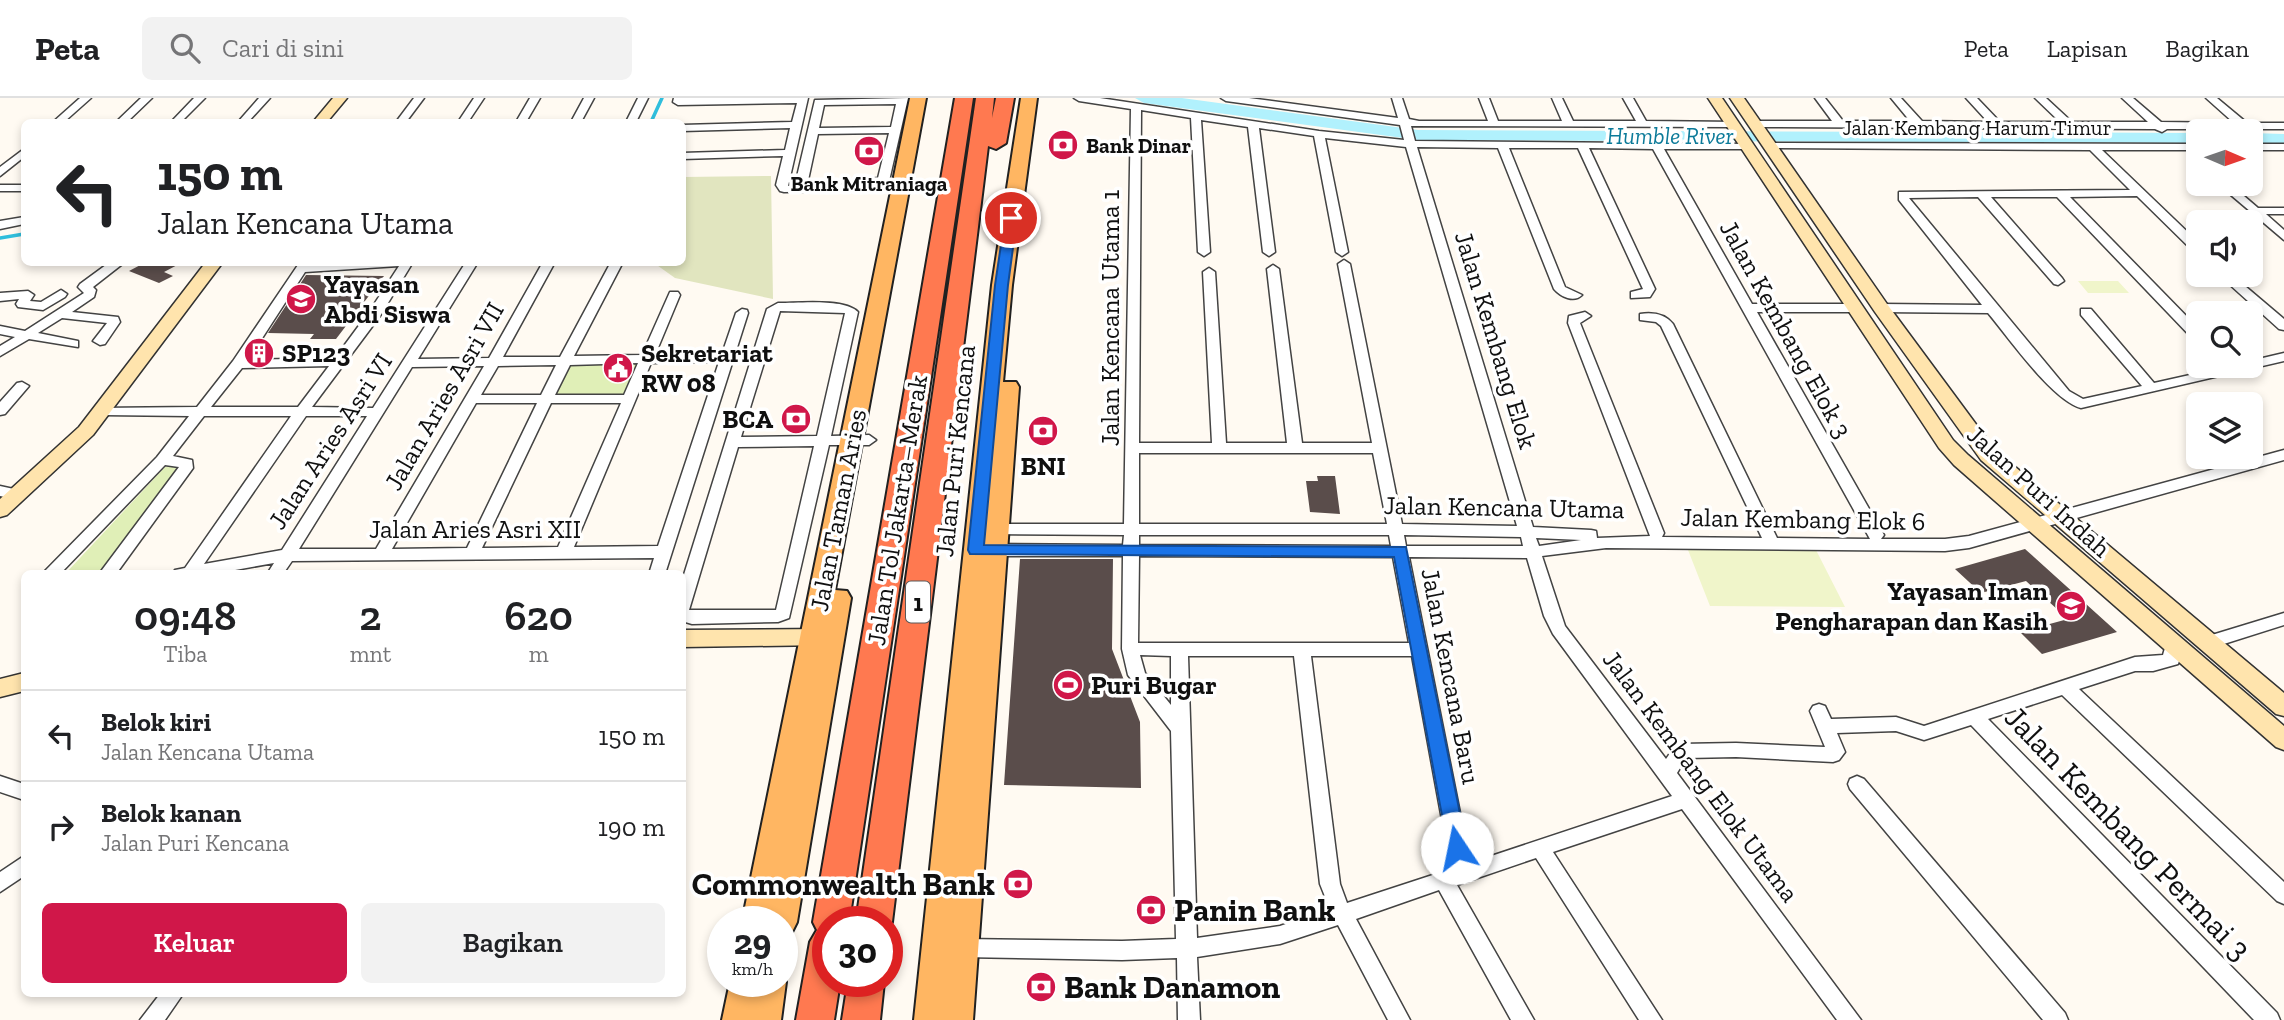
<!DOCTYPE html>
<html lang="id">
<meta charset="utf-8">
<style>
:root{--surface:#fff;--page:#f2f2f2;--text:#202124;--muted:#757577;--line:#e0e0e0;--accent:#d01749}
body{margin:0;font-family:"Zilla Slab",serif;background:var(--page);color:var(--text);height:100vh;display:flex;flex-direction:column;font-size:26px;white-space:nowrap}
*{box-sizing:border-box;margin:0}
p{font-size:23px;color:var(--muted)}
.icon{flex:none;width:38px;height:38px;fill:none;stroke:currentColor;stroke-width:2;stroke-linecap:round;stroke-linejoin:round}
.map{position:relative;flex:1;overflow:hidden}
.details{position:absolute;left:21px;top:472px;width:665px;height:427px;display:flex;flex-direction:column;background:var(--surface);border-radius:10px;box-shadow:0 4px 10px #0003}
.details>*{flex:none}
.guide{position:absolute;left:21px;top:21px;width:665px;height:147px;border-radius:10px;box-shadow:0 4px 10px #0003;background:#fff;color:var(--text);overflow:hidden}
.needle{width:46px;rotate:92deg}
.buttons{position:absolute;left:2186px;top:21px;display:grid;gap:14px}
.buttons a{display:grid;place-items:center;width:77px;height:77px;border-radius:10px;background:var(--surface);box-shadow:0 4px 10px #0003;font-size:35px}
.speed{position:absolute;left:707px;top:808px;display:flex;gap:14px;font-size:35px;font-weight:700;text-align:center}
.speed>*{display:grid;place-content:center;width:91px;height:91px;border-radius:50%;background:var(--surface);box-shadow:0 4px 10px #0003;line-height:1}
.speed small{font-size:18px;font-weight:400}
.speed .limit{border:10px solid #d22;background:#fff;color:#111}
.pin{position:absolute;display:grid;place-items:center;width:60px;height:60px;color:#fff;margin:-30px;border:4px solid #fff;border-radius:50%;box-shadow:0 2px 7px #0007}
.me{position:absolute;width:77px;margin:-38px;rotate:349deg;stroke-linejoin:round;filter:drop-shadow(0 0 5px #0008)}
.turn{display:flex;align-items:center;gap:24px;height:147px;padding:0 21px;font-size:32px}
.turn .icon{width:91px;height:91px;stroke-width:2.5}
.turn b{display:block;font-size:49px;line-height:60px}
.eta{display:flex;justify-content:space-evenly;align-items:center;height:119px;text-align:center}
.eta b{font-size:42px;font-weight:600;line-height:49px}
.button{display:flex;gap:14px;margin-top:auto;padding:14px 21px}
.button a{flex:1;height:80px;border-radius:10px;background:var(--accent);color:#fff;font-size:28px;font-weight:600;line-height:80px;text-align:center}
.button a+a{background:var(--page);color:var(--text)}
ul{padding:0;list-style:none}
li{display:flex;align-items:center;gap:21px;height:91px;padding:0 21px;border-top:2px solid var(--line)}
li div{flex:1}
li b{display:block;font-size:26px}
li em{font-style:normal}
header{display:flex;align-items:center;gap:42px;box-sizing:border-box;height:98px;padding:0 35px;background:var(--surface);border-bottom:2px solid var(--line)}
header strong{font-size:33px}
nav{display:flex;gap:38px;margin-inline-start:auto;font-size:24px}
.search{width:490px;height:63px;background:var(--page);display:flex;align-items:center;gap:18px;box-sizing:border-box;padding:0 24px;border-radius:10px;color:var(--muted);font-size:26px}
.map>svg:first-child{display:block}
.green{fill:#e0efb7}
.cemetery{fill:#e1e5bf}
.pitch{fill:#f0f5ca}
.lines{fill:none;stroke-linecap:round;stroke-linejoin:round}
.stream{stroke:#30bedc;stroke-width:3.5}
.river{fill:#b1f1fd;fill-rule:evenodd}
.building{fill:#5a4d4b}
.street-casing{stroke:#434343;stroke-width:3}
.secondary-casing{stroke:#323232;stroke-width:3}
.primary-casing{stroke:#212121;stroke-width:4}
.highway-casing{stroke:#212121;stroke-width:4}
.street{fill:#fff;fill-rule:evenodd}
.secondary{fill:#ffe4ad;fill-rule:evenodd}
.primary{fill:#ffb662;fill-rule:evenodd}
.highway{fill:#ff7950;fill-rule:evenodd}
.route{fill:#1a73e8;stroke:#114b97;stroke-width:2}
.labels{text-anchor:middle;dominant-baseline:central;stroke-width:7;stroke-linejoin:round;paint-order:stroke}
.far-street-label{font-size:21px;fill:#101010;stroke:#fff}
.far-poi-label{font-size:21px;font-weight:bold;fill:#101010;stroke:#fff;text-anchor:start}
.far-water-label{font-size:23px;font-style:italic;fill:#0b7a99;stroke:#fff}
.shield{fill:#fff;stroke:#585858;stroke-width:2}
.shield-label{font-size:24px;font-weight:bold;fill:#101010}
.poi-label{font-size:26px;font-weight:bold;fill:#101010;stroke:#fff;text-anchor:start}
.street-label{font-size:26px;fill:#101010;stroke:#fff}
.near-street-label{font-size:32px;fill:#101010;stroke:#fff}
.near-poi-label{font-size:32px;font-weight:bold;fill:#101010;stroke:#fff;text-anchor:start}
</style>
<header>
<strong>Peta</strong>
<div class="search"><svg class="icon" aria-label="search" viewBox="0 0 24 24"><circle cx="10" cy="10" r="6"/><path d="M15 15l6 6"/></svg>Cari di sini</div>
<nav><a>Peta</a><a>Lapisan</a><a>Bagikan</a></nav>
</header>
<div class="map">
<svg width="2284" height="922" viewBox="0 0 2284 922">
<rect width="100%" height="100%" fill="#fffaf2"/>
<!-- green -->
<path class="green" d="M638,264L623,299H550L568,267Z
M165,369H182L103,476H65Z"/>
<!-- cemetery -->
<path class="cemetery" d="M771,78L773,201L675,180L654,165L682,164L683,79Z"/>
<!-- pitch -->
<path class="pitch" d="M2078,183H2118L2129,195H2088Z
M1688,452H1816L1845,509L1710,508Z"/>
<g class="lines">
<!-- stream -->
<path class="stream" d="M651,24L662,0
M0,140L24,136"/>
<!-- river -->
<path class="river" d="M1135,0H1182L1418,32L2198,35V45L1418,42L1144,5Z
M2250,35L2284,36V46L2250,45Z"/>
</g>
<!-- building -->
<path class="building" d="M146,164H183L164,174L173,178L159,185L129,173Z
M306,177L384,178L336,241H310L314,236L268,235Z
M1317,378H1335L1340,416L1310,414L1306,383H1318Z
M2025,451L2117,534L2042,556L2020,534L2068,521L2026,483L1981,495L1955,471Z
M1020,461H1113L1112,551L1140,624L1141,690L1004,687Z"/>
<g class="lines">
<!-- street casing -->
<g class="street-casing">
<path id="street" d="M80,0H91L64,24H53Z
M141,0H152L127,24H116Z
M194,0H205L181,24H171Z
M259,0H270L248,24H238Z
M414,0H424L406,24H396Z
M474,0H484L468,24H458Z
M530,0H540L526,24H516Z
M584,0H594L581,24H571Z
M638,0H648L636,24H626Z
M674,0H808L788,88L795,87L815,2L908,0L889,83L884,86H913L919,89L913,92L784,94L780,93L776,87L783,58L682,61V55L785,52L790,30L682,33V27L792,24L797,5L678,7L673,4ZM896,6L891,29L819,30L824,7ZM889,35L878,80L863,81L861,83L867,86L807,87L818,36Z
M1074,0H1100L1319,33L1404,42L1400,27L1226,3L1221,0H1249L1398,20L1392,0H1402L1409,21L1419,23H1488L1479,0H1489L1498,23H1562L1552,0H1562L1573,23H1636L1623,0H1633L1646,23L1737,24L1738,26L1733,29L1411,28L1415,43L1751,46V50L1747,51H1664L1752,206H1854L1860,210L1854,214H1757L1884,437L1881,441H1945L1969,438L2284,352V362L1969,450L1945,453L1606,450L1542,458L1565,528L1666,661L1675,648L1681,646L1736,645L1825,649L1810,613L1813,608L1819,606L1825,608L1831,621L1896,619L1924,628L2135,559L2163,557L2165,550L2182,547L2188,548L2190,553L2188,558L2180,560L2178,566L2153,573H2135L2079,591L2284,784V806L2277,803L2062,597L1988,621L2277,915L2280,922H2254L1971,627L1924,642L1896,633L1837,635L1845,654L1839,662L1833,664L1736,659L1686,660L1677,675L1861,922H1837L1682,711L1553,754L1662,922H1639L1536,760L1457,787L1534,922H1511L1439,792L1356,821L1410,922H1388L1338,827L1280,846L1197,859L1200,922H1178L1177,860L1122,862L962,859L955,857L952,850L955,843L962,841L1122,843L1176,841L1171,633L1128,577L1122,551L1123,458H987L979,452L987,446L1123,447L1124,437L987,436L979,431L987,426H1124L1131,11L1079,3ZM1141,12L1191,20L1198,154L1204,158L1210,154L1201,22L1248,29L1263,154L1269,158L1275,154L1259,30L1314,38L1336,154L1342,158L1348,154L1325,40L1406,49L1517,428L1402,426L1350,166L1344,162L1338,166L1372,345H1302L1279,171L1273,167L1267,171L1287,345H1226L1215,174L1209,170L1203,174L1212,345H1139ZM1417,49L1498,50L1554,191C1561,199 1574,205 1582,197L1565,189L1509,50H1578L1643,191L1631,194V200L1650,199L1655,191L1589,50L1653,51L1870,441L1777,440L1673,226C1665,216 1653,214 1640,216V222L1656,224L1661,228L1762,440L1662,439L1664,435L1580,225L1591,218L1585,214L1569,218L1568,225L1650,438L1597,440L1596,433L1591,432L1533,429ZM1139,355H1373L1387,426H1139ZM1139,437H1389L1391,448L1139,447ZM1404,437L1521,439L1523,448H1406ZM1536,440L1581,442L1539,448ZM1139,458L1393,459L1409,545H1138ZM1409,459L1527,460L1544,518L1553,536L1672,698L1470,765ZM1140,557L1171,558V607L1145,575ZM1188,558H1294L1320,786L1330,811L1280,828L1197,840ZM1311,558H1412L1451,771L1347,805L1340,786Z
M1815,0H1825L1843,23H1910L1891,0H1901L1922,23L1988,24L1966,0H1977L2000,24H2060L2035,0H2046L2072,24H2148L2122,0H2133L2161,24L2234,25L2206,0H2217L2247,25H2284V31H2167L2162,34L2155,31L1756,29L1751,26L1756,23H1832Z
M1771,45L2198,46V52H2102L2198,144V155L2194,154L2137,98L2070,99L2198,230V242L2193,241L2057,99H1991L2062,180L2064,183L2058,187L2054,186L1978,99L1909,100L2069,293L2083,301L2142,288L2081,217V211H2091L2154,285L2230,268H2250V263L2284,255V263L2081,310C2052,302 2009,240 1988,215L1881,214L1875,210L1881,206L1982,207L1899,102V94L2130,92L2090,52L1767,50V46Z
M2250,46H2284V52H2250Z
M24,51V59L0,78V69Z
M2218,86H2230L2258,110H2284V116H2266L2284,132V142Z
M0,87H24V93H0Z
M24,119V126L0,131V123Z
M110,164H125L93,189L96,192L94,199L72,214L118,219L120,224L105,246L100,247L93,243L107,225L62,220L38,235L78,243V249L29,241L0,258V248L15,239L0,236V228L25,233L84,195L78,189L80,186Z
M300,164H312L310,167L413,164L380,218L312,309L373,310L466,164H478L418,261L489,260L543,164H555L503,259H560L611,164H623L574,258L642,257L670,194H678L680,197L655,257L722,256L736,215L742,211L747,212L748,215L665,476H649L654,460L292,463L283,476H267L274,465L213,476H173L175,472L185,470L291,318H204L173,358L192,362L193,370L116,476H99L179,369L165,367L60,476H42L157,359L189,318L103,317L98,316L96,313L98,310L197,309L233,263ZM399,168L369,214L335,260L248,262L305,174ZM719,264L658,448L574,449L651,265ZM638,265L624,297H555L570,267ZM556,267L541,297H481L498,268ZM329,268L298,309H211L242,270ZM484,268L376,451H299L412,269ZM476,305H537L467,450L392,451ZM551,305H621L558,449L482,450ZM306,318H367L282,452L204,466Z
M2219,177H2232L2284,221V232L2279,231Z
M61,192L67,196L65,199L43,212L18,209L16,206L19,201L0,203V195L28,193L34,197L30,203L41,204Z
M778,205C798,205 845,200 858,214L831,338L869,337L876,342L869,347H829L789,520L778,524L692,526L682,523V483L767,211ZM780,213L845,215L817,338L741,339ZM814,348L776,512H689L738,349Z
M22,284L29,288L5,316L0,317V304L17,285Z
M0,388L23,393L25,397L18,402L0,398Z
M2284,515V527L2208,551L2202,550L2200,545L2202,540Z
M0,678L24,686V702L0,694Z
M1857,678L1864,681L2065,915L2068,922H2043L1850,691L1848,686L1850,681Z
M24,758V778L0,794V774Z
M160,896H183L165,922H140Z"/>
</g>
<!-- secondary casing -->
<g class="secondary-casing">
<path id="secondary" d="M333,0H347L327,24H313Z
M1708,0H1722L1953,342L1968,357L2284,628V652L2276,649L1954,367L1939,350Z
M1730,0H1744L1887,206L1995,352L2284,595V618L2276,616L1981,362L1875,214Z
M206,164H223L93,337L7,417L0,419V401L79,329Z
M827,531L835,533L838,539L835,545L827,547L682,549V532Z
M24,575V593L0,599V581Z"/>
</g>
<!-- primary casing -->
<g class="primary-casing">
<path id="primary" d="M910,0H926L835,492L847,493L851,500L797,824L792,834L782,838V824H742Z
M1021,0H1037L1012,187L1003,284H1016L1019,289L973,922H914L992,187Z
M782,875L786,884L781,922H722L730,884H782Z"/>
</g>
<!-- highway casing -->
<g class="highway-casing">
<path id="highway" d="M955,0H973L849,824H828V884H840L834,922H796L810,844L817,832L813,824Z
M976,0H994L992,20L996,0H1014L1006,45L996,51L988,48L892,824L887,834V824H856Z
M848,884H884L880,922H842Z"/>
</g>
<!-- street -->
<use href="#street" class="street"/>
<!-- secondary -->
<use href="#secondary" class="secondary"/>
<!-- primary -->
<use href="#primary" class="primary"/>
<!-- highway -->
<use href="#highway" class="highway"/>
</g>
<!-- route -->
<path class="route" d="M1011,117L1017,120L1008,187L984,447L1406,449L1467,750L1464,756L1457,759L1451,756L1448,750L1394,459L970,456L968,452L995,187L1005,120Z"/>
<!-- icons -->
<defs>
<g id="bank-disc" transform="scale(1.575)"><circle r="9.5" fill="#d01749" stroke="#fff"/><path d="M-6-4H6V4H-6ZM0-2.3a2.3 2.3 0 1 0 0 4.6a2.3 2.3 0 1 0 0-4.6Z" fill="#fff"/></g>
<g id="university-disc" transform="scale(1.575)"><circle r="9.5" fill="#d01749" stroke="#fff"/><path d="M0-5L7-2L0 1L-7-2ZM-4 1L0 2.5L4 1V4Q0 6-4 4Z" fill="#fff"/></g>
<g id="building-disc" transform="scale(1.575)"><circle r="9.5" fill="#d01749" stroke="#fff"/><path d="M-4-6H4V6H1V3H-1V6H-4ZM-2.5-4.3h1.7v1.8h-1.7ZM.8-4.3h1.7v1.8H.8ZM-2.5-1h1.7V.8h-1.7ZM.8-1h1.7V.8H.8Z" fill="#fff"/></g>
<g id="civic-disc" transform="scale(1.575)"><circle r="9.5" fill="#d01749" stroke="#fff"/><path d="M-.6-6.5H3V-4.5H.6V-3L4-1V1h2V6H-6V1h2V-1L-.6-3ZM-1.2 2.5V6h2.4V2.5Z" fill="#fff"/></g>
<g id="school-disc" transform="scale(1.575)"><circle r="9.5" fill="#d01749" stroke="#fff"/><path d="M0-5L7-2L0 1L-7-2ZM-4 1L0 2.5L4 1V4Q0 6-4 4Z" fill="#fff"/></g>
<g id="stadium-disc" transform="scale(1.575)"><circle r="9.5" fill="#d01749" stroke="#fff"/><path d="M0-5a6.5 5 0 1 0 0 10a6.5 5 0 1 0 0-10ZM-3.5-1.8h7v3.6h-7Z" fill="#fff"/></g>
</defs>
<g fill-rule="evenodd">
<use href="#bank-disc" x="1063" y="47"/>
<use href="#bank-disc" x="869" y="53"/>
<use href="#university-disc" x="301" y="201"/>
<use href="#building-disc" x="259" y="255"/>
<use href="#civic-disc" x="618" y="270"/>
<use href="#bank-disc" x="796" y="321"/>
<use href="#bank-disc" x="1043" y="333"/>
<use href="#school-disc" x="2071" y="508"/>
<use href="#stadium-disc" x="1068" y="587"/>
<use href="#bank-disc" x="1018" y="786"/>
<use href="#bank-disc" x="1151" y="812"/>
<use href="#bank-disc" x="1041" y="889"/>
</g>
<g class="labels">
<!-- far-street labels -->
<g class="far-street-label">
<text x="1977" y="29">Jalan Kembang Harum Timur</text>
</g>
<!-- far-poi labels -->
<g class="far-poi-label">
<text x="1086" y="47">Bank Dinar</text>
<text x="869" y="85" text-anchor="middle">Bank Mitraniaga</text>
</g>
<!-- far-water labels -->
<g class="far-water-label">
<text x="1670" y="38">Humble River</text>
</g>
<!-- shield labels -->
<rect class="shield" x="906" y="483.5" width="24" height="41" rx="5"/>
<g class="shield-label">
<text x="918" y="504">1</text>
</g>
<!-- poi labels -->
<g class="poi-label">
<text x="324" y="186">Yayasan<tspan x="324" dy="30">Abdi Siswa</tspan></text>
<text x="282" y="255">SP123</text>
<text x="641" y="255">Sekretariat<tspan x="641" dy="30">RW 08</tspan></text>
<text x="773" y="321" text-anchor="end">BCA</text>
<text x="1043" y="368" text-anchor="middle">BNI</text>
<text x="2048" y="493" text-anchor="end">Yayasan Iman<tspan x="2048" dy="30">Pengharapan dan Kasih</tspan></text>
<text x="1091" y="587">Puri Bugar</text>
</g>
<!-- street labels -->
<g class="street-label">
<text transform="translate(1110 220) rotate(-90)">Jalan Kencana Utama 1</text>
<text transform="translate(1786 231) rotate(61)">Jalan Kembang Elok 3</text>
<text transform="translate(1496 242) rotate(73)">Jalan Kembang Elok</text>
<text transform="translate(444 298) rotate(-60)">Jalan Aries Asri VII</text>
<text transform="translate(330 343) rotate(-57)">Jalan Aries Asri VI</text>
<text transform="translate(955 353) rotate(-84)">Jalan Puri Kencana</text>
<text transform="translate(2039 393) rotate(42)">Jalan Puri Indah</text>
<text transform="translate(1504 409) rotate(1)">Jalan Kencana Utama</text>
<text transform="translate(838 412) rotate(-79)">Jalan Taman Aries</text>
<text transform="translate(897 412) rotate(-81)">Jalan Tol Jakarta–Merak</text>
<text transform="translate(1803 421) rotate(1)">Jalan Kembang Elok 6</text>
<text x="475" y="431">Jalan Aries Asri XII</text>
<text transform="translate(1451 578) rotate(79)">Jalan Kencana Baru</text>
<text transform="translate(1701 678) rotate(53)">Jalan Kembang Elok Utama</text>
</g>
<!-- near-street labels -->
<g class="near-street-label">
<text transform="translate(2128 735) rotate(46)">Jalan Kembang Permai 3</text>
</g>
<!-- near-poi labels -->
<g class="near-poi-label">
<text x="995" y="786" text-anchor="end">Commonwealth Bank</text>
<text x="1174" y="812">Panin Bank</text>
<text x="1064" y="889">Bank Danamon</text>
</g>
</g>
</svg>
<div class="buttons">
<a><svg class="needle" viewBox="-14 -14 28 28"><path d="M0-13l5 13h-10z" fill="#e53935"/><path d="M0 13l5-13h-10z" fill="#757577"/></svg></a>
<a><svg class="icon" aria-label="sound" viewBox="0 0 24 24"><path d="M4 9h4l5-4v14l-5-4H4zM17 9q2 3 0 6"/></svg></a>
<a><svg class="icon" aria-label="search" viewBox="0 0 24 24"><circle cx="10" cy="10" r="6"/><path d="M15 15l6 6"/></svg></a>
<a><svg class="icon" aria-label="layers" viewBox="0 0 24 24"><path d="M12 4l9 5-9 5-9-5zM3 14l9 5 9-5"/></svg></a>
</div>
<div class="speed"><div>29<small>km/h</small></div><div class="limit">30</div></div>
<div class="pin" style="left:1011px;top:120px;background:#d93025"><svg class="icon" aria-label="arrive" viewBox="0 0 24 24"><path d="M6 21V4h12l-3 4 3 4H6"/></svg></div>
<svg class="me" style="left:1457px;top:750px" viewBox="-20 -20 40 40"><circle r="19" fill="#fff"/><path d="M0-13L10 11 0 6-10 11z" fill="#1a73e8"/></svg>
<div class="guide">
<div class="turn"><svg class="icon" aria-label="left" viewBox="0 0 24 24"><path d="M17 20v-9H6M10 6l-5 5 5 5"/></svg><div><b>150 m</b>Jalan Kencana Utama</div></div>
</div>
<section class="details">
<div class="eta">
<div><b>09:48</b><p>Tiba</p></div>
<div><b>2</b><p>mnt</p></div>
<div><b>620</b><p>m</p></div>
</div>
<ul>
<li><svg class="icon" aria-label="left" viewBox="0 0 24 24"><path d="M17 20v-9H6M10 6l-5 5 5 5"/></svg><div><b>Belok kiri</b><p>Jalan Kencana Utama</p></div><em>150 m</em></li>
<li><svg class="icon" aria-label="right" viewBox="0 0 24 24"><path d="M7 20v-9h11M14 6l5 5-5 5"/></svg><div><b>Belok kanan</b><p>Jalan Puri Kencana</p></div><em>190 m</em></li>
</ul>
<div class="button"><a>Keluar</a><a>Bagikan</a></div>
</section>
</div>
